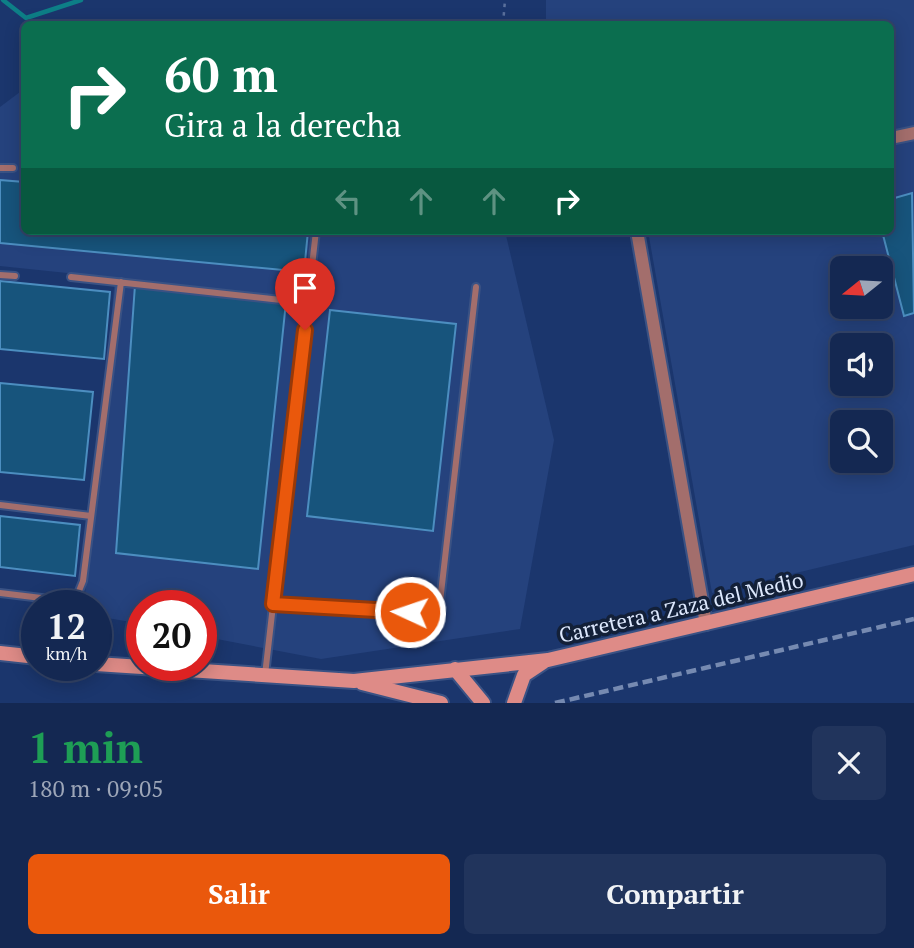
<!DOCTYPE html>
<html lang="es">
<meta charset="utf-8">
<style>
:root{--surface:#142852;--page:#21345c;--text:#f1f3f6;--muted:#9da6b8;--line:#334469;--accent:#ea580c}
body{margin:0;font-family:"PT Serif",serif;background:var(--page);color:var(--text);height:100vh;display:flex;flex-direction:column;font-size:26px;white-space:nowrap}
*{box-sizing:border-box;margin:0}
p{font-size:23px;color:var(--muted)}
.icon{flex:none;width:38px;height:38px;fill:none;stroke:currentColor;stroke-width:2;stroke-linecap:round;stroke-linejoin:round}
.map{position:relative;height:703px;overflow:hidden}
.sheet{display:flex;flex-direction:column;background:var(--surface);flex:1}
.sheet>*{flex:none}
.banner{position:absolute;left:21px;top:21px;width:873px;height:214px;border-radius:10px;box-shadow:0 4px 18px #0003,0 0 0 2px var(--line);background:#0b6e4f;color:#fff;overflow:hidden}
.needle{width:46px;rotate:252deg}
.tools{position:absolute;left:830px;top:256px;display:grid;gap:14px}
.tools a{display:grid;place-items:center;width:63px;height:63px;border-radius:10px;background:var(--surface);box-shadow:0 4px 18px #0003,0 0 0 2px var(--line);font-size:35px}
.speed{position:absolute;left:21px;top:590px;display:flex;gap:14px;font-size:35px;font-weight:700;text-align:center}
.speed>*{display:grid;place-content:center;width:91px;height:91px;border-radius:50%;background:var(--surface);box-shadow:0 4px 18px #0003,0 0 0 2px var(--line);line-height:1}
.speed small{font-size:18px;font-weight:400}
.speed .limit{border:10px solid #d22;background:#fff;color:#111}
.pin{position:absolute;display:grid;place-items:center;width:60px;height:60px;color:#fff;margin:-72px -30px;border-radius:50% 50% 50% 0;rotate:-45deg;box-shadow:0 0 7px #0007}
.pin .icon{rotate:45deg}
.me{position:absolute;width:77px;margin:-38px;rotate:273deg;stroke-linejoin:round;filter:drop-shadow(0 0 5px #0008)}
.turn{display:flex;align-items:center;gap:24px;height:147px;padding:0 28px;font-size:32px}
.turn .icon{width:91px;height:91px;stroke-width:2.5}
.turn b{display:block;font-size:49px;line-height:60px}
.lanes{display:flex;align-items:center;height:66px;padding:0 28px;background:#0003;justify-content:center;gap:35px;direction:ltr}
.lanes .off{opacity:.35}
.round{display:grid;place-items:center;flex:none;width:74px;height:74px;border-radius:10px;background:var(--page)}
.headline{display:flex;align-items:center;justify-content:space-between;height:119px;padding:0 28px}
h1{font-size:42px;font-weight:600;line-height:52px;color:#1e9e55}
.action{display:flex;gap:14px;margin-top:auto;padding:14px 28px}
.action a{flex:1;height:80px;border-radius:10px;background:var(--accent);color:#fff;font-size:28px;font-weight:600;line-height:80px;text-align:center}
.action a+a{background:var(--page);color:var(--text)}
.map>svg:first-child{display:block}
.built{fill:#25427d;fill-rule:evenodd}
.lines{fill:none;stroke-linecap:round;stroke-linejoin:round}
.stream{stroke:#0d7f87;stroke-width:4.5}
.building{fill:#17547c;stroke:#4c8ec0;stroke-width:2}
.lane-casing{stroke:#3a5284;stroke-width:10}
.street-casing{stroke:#3a5284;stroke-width:16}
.secondary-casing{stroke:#3a5284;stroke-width:18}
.path{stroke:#5a709c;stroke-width:2.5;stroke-dasharray:3.5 5;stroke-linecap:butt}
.lane{stroke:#a36e6c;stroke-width:6}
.street{stroke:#a36e6c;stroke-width:12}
.secondary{stroke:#de8b87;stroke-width:14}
.rail{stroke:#768ab1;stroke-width:4.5;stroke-dasharray:10 5;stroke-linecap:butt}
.route-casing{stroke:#983908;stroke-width:18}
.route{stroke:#ea580c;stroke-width:12}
.labels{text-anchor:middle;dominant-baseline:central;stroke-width:7;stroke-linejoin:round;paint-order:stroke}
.street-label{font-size:21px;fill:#dde8fd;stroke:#132038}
</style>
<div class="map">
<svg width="914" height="703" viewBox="0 0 914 703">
<rect width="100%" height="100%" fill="#1b366d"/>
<!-- built -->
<path class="built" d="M546,0H914V545L712,593L648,231H891V24H546ZM842,268H880V306H842ZM842,345H880V383H842ZM842,422H880V460H842Z
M24,89V231H505L554,440L520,629L321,659L201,636V606H142V624L96,616V606L84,605L115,278L0,266V107Z"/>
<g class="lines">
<!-- stream -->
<path class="stream" d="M3,0L26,18L81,0"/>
</g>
<!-- building -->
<path class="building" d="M0,180L24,182V231H308L304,272L0,243Z
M912,193L914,313L904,316L882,231H891V199Z
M0,281L110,292L104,359L0,349Z
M135,285L286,302L258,569L116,553Z
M330,310L456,324L433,531L307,516Z
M0,383L93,392L84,480L0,472Z
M0,516L80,525L75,576L0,567Z"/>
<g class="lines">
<!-- lane casing -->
<g class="lane-casing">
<path id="lane" d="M0,168H13
M0,275L15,276
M71,277L308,303
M0,505L91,516
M0,593L58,600L77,596L83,581L121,282
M273,604L410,612L432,609L440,602L476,287
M265,675L316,231"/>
</g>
<!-- street casing -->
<g class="street-casing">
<path id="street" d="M891,138L914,133
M637,231L706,624"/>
</g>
<!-- secondary casing -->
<g class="secondary-casing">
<path id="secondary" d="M0,653L37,657
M96,664L354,681L548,660L914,574
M455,669L483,703
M362,683L441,703
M514,703L524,675L545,661"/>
</g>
<!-- path -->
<path class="path" d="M503,24L505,0"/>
<!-- lane -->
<use href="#lane" class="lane"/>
<!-- street -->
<use href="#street" class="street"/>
<!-- secondary -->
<use href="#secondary" class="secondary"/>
<!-- rail -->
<path class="rail" d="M555,703L914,619"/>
</g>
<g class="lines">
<!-- route casing -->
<g class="route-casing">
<path id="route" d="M305,330L273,604L410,612"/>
</g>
<!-- route -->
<use href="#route" class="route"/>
</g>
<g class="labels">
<!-- street labels -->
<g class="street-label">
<text transform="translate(681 607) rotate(-13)">Carretera a Zaza del Medio</text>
</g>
</g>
</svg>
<div class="tools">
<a><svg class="needle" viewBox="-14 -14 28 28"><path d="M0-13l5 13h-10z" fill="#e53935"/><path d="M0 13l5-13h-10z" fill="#9da6b8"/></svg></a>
<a><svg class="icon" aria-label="sound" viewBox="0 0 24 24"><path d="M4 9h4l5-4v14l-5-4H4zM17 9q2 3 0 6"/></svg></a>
<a><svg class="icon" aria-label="search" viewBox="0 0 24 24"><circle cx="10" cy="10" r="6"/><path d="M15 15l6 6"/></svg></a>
</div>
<div class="speed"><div>12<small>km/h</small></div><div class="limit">20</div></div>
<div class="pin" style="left:305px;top:330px;background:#d93025"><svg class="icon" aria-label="arrive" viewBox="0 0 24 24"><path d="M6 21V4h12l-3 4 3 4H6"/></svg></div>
<svg class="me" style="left:410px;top:612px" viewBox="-20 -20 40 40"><circle r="17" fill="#ea580c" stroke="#fff" stroke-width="3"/><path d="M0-11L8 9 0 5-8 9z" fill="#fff"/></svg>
<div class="banner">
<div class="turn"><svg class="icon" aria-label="right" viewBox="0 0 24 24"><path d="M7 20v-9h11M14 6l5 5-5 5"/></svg><div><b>60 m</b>Gira a la derecha</div></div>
<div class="lanes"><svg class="icon off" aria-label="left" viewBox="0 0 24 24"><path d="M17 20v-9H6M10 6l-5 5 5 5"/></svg><svg class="icon off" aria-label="ahead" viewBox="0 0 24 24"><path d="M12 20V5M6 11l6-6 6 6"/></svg><svg class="icon off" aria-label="ahead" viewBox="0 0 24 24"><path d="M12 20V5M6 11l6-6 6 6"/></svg><svg class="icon" aria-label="right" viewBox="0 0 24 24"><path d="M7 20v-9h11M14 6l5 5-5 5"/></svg></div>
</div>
</div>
<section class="sheet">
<div class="headline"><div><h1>1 min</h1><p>180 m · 09:05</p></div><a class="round"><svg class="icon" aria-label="close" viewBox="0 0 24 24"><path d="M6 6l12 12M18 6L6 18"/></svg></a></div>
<div class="action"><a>Salir</a><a>Compartir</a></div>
</section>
